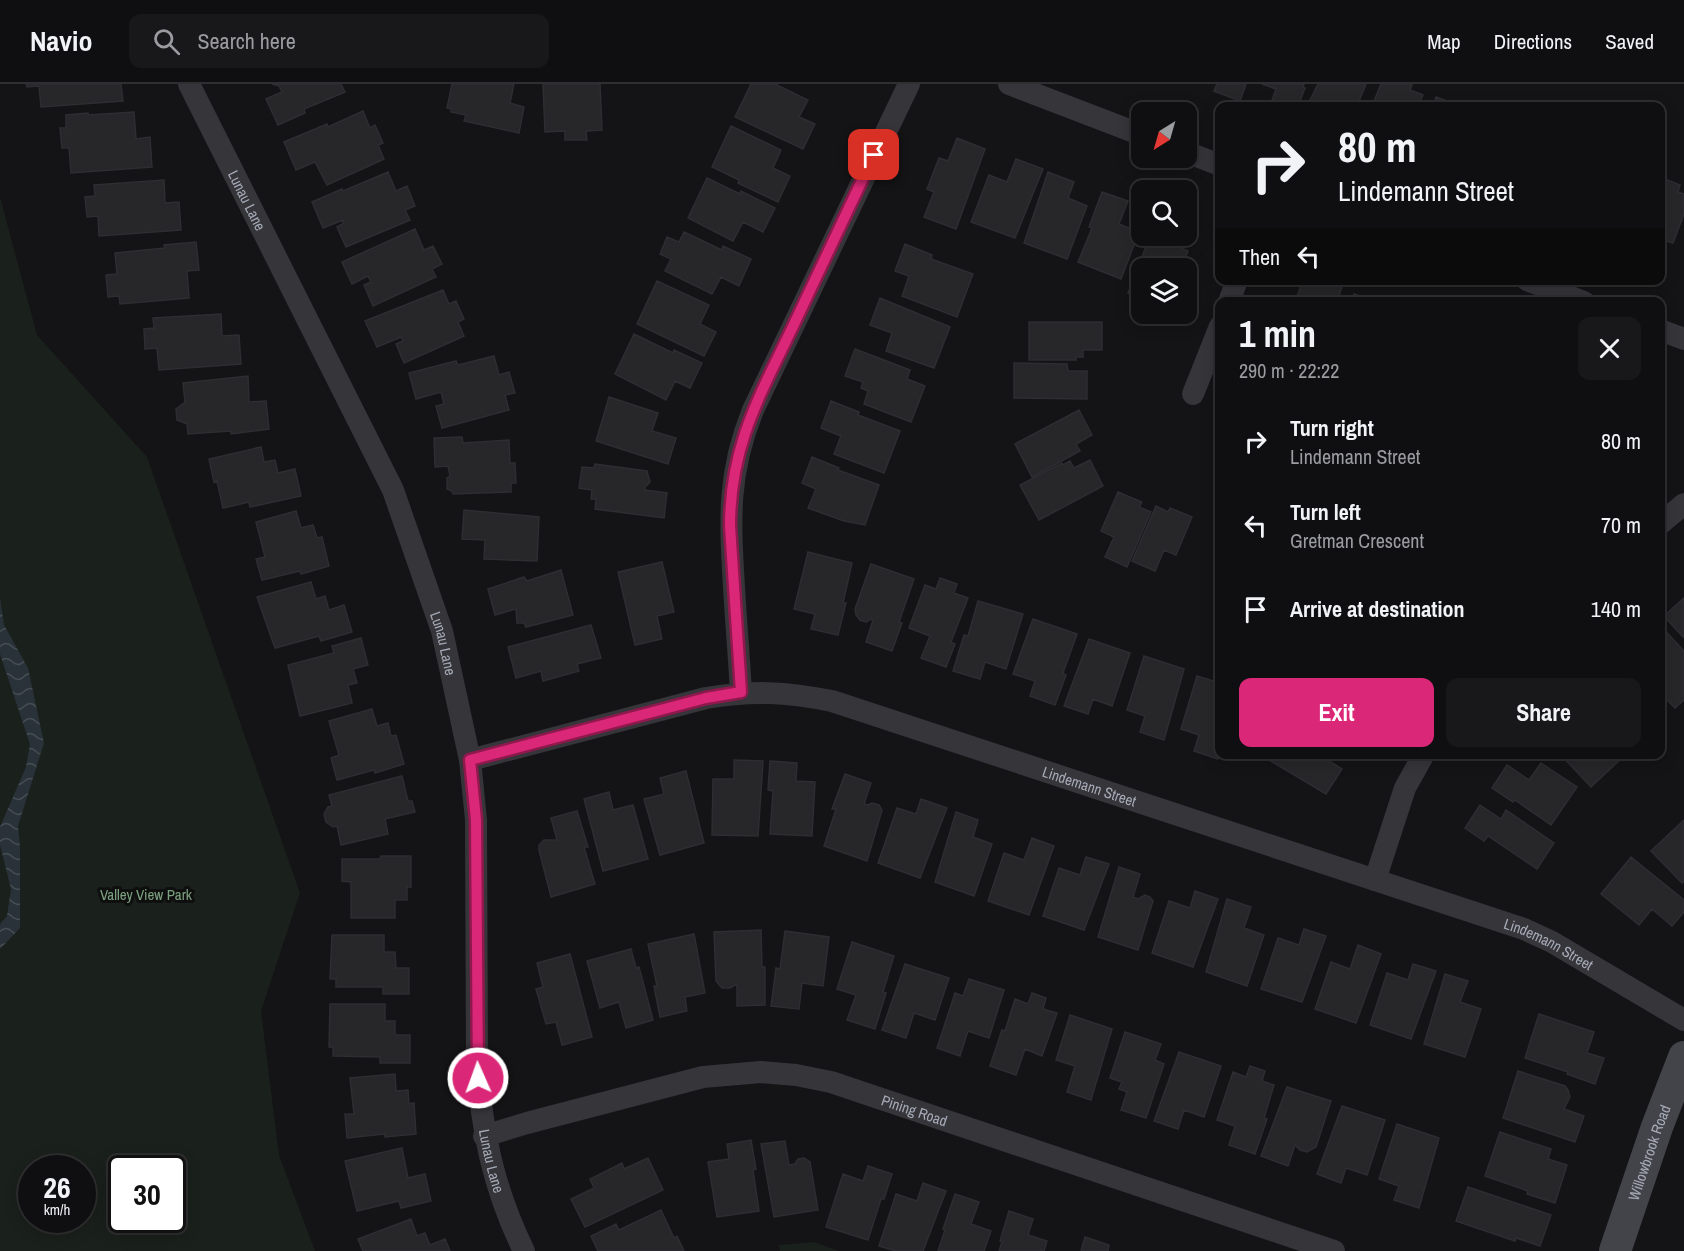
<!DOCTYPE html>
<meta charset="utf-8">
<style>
:root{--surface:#0f0e10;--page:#181719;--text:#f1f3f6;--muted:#9b9c9f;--line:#2f2e30;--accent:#db2777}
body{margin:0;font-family:"Archivo Narrow",sans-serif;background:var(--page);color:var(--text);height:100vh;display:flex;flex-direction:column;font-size:22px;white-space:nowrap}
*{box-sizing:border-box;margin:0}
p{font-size:20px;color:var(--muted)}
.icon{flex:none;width:33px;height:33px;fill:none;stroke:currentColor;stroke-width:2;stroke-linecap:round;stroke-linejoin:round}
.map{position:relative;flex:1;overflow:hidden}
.details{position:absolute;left:1215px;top:213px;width:450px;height:462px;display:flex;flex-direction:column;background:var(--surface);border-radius:12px;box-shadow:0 3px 15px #0003,0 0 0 2px var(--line)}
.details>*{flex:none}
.top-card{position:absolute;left:1215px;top:18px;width:450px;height:183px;border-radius:12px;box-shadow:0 3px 15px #0003,0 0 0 2px var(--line);background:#0f0e10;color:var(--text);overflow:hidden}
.needle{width:39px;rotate:217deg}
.controls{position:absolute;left:1131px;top:18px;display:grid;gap:12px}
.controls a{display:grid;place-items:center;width:66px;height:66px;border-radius:12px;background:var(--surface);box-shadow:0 3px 15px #0003,0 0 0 2px var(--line);font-size:30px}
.speed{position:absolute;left:18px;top:1071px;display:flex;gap:12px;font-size:30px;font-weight:700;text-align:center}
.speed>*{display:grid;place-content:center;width:78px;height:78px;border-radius:50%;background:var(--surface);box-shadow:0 3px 15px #0003,0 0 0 2px var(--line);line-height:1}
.speed small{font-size:15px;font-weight:400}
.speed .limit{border:3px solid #111;border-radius:9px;background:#fff;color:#111}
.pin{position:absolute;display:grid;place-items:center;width:51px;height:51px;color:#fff;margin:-26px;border-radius:12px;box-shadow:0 3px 9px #0006}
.me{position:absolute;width:66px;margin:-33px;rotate:358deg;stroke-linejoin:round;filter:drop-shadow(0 0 4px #0008)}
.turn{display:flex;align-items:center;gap:21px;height:126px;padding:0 24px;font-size:27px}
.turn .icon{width:78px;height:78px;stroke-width:2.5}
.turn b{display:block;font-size:42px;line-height:51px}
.then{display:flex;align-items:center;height:57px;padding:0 24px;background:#0003;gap:12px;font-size:22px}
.round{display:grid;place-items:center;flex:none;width:63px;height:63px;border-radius:12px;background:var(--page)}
.overview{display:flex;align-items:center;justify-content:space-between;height:102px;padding:0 24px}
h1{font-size:36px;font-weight:700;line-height:45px}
.primary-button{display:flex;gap:12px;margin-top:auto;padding:12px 24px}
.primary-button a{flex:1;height:69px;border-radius:12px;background:var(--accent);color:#fff;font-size:24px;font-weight:700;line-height:69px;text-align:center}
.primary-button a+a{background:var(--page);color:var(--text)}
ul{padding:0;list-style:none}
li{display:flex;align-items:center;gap:18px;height:84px;padding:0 24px}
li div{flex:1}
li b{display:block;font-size:22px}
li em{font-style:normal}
header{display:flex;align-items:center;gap:36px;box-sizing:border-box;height:84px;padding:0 30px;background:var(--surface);border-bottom:2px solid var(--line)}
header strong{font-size:28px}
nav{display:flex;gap:33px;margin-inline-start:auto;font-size:21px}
.search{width:420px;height:54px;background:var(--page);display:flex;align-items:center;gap:15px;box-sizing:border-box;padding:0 21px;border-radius:12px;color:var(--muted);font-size:22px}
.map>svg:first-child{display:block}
.green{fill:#1a201b;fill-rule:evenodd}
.water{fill:url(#water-waves)}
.building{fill:#272629;stroke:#2e2d31;stroke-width:1.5}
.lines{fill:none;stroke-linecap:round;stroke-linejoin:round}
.street{stroke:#35353a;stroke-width:22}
.secondary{stroke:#43444a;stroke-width:32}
.route-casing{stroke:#8e194d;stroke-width:15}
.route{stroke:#db2777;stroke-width:10}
.labels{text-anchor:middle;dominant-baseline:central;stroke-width:6;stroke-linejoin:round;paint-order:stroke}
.street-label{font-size:15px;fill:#a5aab6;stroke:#0f0f10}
.park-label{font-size:15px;fill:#7ca17f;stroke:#0f0f10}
</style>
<header>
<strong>Navio</strong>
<div class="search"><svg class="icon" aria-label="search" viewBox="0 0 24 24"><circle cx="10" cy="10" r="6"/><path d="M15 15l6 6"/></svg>Search here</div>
<nav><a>Map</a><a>Directions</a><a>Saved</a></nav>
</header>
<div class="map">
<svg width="1684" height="1167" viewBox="0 0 1684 1167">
<defs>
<pattern id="water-waves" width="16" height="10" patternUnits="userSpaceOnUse" patternTransform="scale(1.5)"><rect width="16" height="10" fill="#2a3239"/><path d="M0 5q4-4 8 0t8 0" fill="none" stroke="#464d53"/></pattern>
</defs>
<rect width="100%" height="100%" fill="#141315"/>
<!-- green -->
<path class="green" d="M0,113L37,251L147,373L300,809L261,927L279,1071L315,1167H0ZM32,1084H82V1136H32ZM122,1084H172V1136H122Z
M814,1158L839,1167H780L779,1161Z"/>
<!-- water -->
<path class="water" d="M0,515L4,541L28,584L44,659L18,742L20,764V844L0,865V840L7,832L11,805L0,761V743L26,683L30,660L0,570Z"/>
<!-- building -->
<path class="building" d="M26,0H121L123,17L41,23L39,2L27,3Z
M272,0H341L345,8L304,25L305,29L278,41L266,15L282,8L279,2Z
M452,0H514L510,19L524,23L519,49L464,37L466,31L451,28V25L447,24Z
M543,0H600L602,46L586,47L587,56H565V47L545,48Z
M751,0H775L808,16L799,33L815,40L803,65L735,33Z
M1217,0H1246L1240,17L1214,7Z
M1262,0H1304L1303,3L1305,4L1298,22H1270L1276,5Z
M1318,0H1366L1357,22H1307Z
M1381,0H1412L1410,6L1423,11L1418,22H1372Z
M1436,13L1461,22H1433Z
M363,27L370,44L375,41L383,59L378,61L384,75L327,101L315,78L296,86L284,58L327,40L328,43Z
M134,28L136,55L150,53L152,83L71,89L69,64H62L60,44H66V31L88,29V31Z
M731,42L781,66L773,84L790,92L778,118L738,99L739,96L712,83Z
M957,54L985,65L956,145L924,133L934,108L927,105L939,74L948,77Z
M1016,75L1043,85L1015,154L971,138L989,91L1007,98Z
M388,88L396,107L407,102L415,122L405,126L410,136L346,163L337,143L344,139L343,136L323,144L312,118L342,105L343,107Z
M1048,88L1074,98L1068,114L1087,122L1067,175L1024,159Z
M1660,93L1680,101L1678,108L1684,110V130L1673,159L1660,155Z
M707,94L740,110L741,107L775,124L763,148L743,138L733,157L688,134Z
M164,96L165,119L179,118L181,146L99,152L98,132L87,133L85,113L95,112L94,101Z
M1102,108L1128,117L1119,140L1139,148L1121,195L1078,178L1092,144L1089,143Z
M415,145L424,166L433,162L442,180L432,185L436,193L373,222L364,201L371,198L368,192L352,200L342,178Z
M684,148L722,166L723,162L751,175L739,202L721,193L712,210L665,187L671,175L660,170L667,153L679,158Z
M1150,152H1184L1179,163L1188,167L1181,184H1142V214L1128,209Z
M196,158L199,186L187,187L189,214L120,220L119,212L108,213L106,191L117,190L115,169L165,164L164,161Z
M905,160L932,171L931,175L973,190L957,233L902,212L909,192L895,187Z
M1303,196H1342L1344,197L1337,218H1295Z
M657,197L709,221L700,240L716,248L704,272L637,240Z
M443,206L449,220L456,217L464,235L458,238L464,252L404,279L396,260L403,257L401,253L377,263L365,237Z
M1354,210L1375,217L1351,218Z
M880,214L950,243L934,284L886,267L892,249L870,241Z
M221,230L222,252L239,251L241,280L159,286L157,264L145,265L144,245L154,244L153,234Z
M1029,238H1102V266H1083V273H1076V276H1029Z
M634,250L673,269L674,266L702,279L690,304L675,297L666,316L615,290Z
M855,265L910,286L907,295L925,302L911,338L864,320L868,307L861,304L863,298L845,292Z
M494,272L499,291L509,288L515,309L505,311L509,326L442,344L436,322L444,320L441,308L416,315L409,289L456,277L458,281Z
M1014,279L1067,280L1068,287H1087V315L1014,314Z
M248,292L249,318L266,317L269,345L231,350V347L188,350L187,340L177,336L176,325L185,318L183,299Z
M609,313L658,329L652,347L676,354L668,380L596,357Z
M831,317L859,328L858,331L900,347L884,389L834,370L841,352L821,344Z
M1079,326L1092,351L1076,360L1080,367L1032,393L1015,360Z
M462,353L463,359L509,356L510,379H515L516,399H511V408L453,410L452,407L447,405V394L450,392L448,382L435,383L434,354Z
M261,363L264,378L275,376L278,389L295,385L301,412L250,423L249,418L223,424L217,397L214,398L209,375Z
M812,373L839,384L838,386L879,401L865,441L844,437L808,424L816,405L802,399Z
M1090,376L1103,402L1039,436L1020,401L1062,379L1063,381L1070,377L1074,384Z
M595,380L647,387L650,398L645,403V406L667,409L664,434L595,425L596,415H591L592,406L579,404L582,383L594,384Z
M1118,408L1142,418L1139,423L1151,428L1127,483L1105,473L1114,453L1101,447Z
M1156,422L1168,428L1170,424L1192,433L1176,471L1164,466L1155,487L1132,477Z
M464,426L539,433L537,477L484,475L485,456L462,455Z
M296,427L301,444L313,441L317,454L322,453L329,482L301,490L300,487L262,496L256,475L265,473L256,438Z
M808,468L852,479L843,519H846L838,551L811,545L815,530L794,525Z
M662,478L674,528L657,532L662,555L635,561L618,488Z
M871,480L914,495L899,538L902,539L892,567L866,558L873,536L871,535L866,538L860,536L856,531L855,525Z
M561,486L573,531L526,543L524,539H517L516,525L495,531L488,505L524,493L527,497Z
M940,494L957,500L954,509L968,514L951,558L955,560L946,583L921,574L930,552L909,544L925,501L936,505Z
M311,498L316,515L325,512L329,526L344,521L352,548L321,557L319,552L275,564L257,513Z
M1684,514V553H1683L1664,532Z
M978,517L1023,530L1006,585L985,578L980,595L953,587L964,551L968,552Z
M1033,535L1077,550L1063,589L1066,591L1055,621L1030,612L1035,597L1013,590Z
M591,541L601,574L577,580L579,587L543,597L541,587L516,594L508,563Z
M1660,541L1684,567V616L1675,624L1660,609Z
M361,554L368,581L353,585L357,599L348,601L352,619L300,632L288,581L334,569L332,562Z
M1089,555L1130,569L1112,622L1093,615L1088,630L1064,622Z
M1144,572L1184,585L1164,656L1140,648L1145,632L1127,626Z
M1197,592L1220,599V669L1218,675L1194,667L1199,651L1181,645Z
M372,625L377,642L388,639L391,652L396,651L404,680L375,689L374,686L337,696L331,674L339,671L329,637Z
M1259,670H1318L1342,685L1326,710Z
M1560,670H1625V671L1591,703Z
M734,676L763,677L758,752L712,751L713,695H734Z
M770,677L797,679L796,697L815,698L812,752L770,750L773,707L768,706Z
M1541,679L1577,703L1551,741L1515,716L1513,718L1492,704L1507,681L1529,696Z
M686,687L704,759L660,771L644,715L664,710L660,694Z
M845,690L871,699L864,720L868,721L872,719L879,721L882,726L867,777L824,762L836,725H832Z
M402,692L408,717H412L415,728L385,735L388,750L341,761L337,742L333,743L326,738L324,730L328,723L332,722L329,711Z
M609,708L613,726L633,721L648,775L603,787L584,715Z
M921,715L947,724L920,794L878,779L897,724L916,730Z
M1480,721L1501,735L1506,726L1554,759L1537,785L1488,752L1484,757L1465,744Z
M577,727L588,763H584L595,800L551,813L539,766V761L544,756H557L551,734Z
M956,728L978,736L973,753L992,760L974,812L935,798Z
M1684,736V797L1682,799L1651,767Z
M1032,754L1054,762L1029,831L988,817L1004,769L1024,776Z
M381,772H411V803H407V816H395V834H351V798L342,797V775H380Z
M1086,773L1109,780L1084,846L1043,832L1059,784L1080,791Z
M1631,773L1684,816V828L1672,842L1652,825L1639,841L1601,810Z
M1119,783L1140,790L1133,813L1138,815L1145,811L1150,813L1153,817L1138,866L1098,853Z
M1195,807L1218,815L1193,883L1152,869L1169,817L1190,824Z
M1227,815L1251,823L1244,844L1264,851L1247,902L1206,888Z
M1304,845L1326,852L1302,918L1261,905L1278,854L1299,861Z
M761,846L762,883H765V921L737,922V900L730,904H722L716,897L714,848Z
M785,847L829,853L823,902L802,899L799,925L771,922L776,884L780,885Z
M694,850L705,909L685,913L687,927L660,933L654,902H657L648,860Z
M332,851H384V868H395L396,884H409V910H383V903H336V895H330Z
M852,858L894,872L883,908L886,909L875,945L847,936L856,911L837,905Z
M1358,861L1381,870L1356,939L1315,925L1331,878L1350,885Z
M631,865L636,884L639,883L653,936L626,944L619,918L600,924L587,877Z
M570,870L592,953L562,961L556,938L546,940L536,905L543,903L537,879Z
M905,880L949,894L935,936L914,929L906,954L882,946Z
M1413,880L1436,887L1411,955L1370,941L1387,889L1408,896Z
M1445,890L1468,897L1460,918L1481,925L1465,973L1424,960Z
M969,895L1004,906L989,954L968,947L960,972L937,964L955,909L963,912Z
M1032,909L1046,914L1043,925L1057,929L1042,972L1025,965L1016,991L990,982L1002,946L1005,947L1015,915L1028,920Z
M330,920H385V937H395V951H410V979H380V973L333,972V963H329Z
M1539,930L1594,948L1587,969L1604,974L1595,1000L1567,990L1568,988L1525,974Z
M1070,931L1112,945L1091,1016L1067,1008L1075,982L1056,976Z
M1125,948L1161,960L1155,976L1164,980L1146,1034L1121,1026L1127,1008L1119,1005L1122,998L1110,994Z
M1179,968L1221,982L1204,1033L1184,1026L1178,1045L1154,1037Z
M1250,982L1265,987L1262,997L1274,1001L1264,1034L1267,1035L1255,1070L1229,1061L1235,1042L1217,1036L1233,988L1246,993Z
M1518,987L1565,1002L1568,1006L1570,1013L1564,1025L1584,1032L1575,1058L1503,1034Z
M395,990L396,1007L408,1006L409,1020L414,1019L416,1050L385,1053V1050L347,1054L345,1030H354L350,994Z
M1287,1003L1331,1017L1316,1063L1307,1068L1300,1066L1295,1061L1288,1082L1261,1072Z
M1342,1022L1385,1036L1367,1091L1346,1084L1341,1099L1317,1090Z
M1397,1040L1439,1054L1419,1124L1394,1116L1399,1102L1379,1095Z
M1500,1048L1551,1065L1548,1075L1567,1081L1555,1119L1527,1110L1528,1107L1485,1092Z
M751,1056L756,1085L753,1086L759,1127L717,1133L708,1078L729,1075L727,1060Z
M785,1057L789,1081L795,1080L798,1075L804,1074L810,1078L818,1126L774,1133L761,1060Z
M402,1064L408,1094L425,1090L431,1117L401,1124L399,1117L357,1127L345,1077Z
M648,1074L663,1106L585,1143L571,1115L594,1104L590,1095L622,1079L624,1085Z
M868,1082L892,1090L884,1115H881L868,1156L826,1143L843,1090L863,1097Z
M923,1099L946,1107L923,1167H896L879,1162L896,1110L917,1117Z
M1468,1103L1551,1131L1540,1162L1516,1154L1515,1157L1456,1137Z
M955,1110L979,1118L971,1140L991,1147L984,1167H938L945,1146L943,1145Z
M661,1126L674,1154L677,1152L684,1167H598L591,1152L616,1140L619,1146Z
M1009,1127L1033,1135L1028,1151L1047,1157L1044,1167H999L1002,1158L1000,1157Z
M411,1135L417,1152L425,1149L430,1161L445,1155L450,1167H363L358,1155Z
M1085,1153L1109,1161L1108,1167H1081Z"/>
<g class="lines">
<!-- street -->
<g class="street">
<path id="s1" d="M189,0L393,406L442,547L470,676L476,736L477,975C481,1045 493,1104 524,1167"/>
<path d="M1009,0L1142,51"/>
<path d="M1186,68L1220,81"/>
<path d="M1527,196L1584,218"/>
<path d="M1229,218L1237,196"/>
<path d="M1660,246L1684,255"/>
<path d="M1193,310L1220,242"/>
<path d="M1660,440L1684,420"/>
<path d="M741,608C739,573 736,538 734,503C730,436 727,390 753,326L909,0"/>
<path id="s2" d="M470,676L706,614C753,606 786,608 832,617L1524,845L1552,858L1684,936"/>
<path d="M1375,796L1405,704L1424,670"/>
<path id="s3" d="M484,1052L527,1039L703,993L761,988L796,991L831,998L1334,1167"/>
</g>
<!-- secondary -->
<path class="secondary" id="s4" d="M1615,1167L1657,1043L1684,973"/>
</g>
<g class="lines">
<!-- route casing -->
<g class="route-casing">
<path id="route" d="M478,994L476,736L470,676L706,614L741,608L730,442C730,359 762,308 796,236C822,181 848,126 874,71"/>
</g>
<!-- route -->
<use href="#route" class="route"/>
</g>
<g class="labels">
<!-- street labels -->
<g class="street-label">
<text stroke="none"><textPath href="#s1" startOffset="130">Lunau Lane</textPath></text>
<text stroke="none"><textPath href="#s1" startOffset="616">Lunau Lane</textPath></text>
<text stroke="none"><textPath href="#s2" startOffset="642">Lindemann Street</textPath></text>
<text stroke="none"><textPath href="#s2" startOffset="1128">Lindemann Street</textPath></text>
<text stroke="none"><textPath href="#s3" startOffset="444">Pining Road</textPath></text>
<text stroke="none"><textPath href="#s4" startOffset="104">Willowbrook Road</textPath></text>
<text stroke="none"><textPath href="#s1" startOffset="1138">Lunau Lane</textPath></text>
</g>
<!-- park labels -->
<g class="park-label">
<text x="146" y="810">Valley View Park</text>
</g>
</g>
</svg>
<div class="controls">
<a><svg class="needle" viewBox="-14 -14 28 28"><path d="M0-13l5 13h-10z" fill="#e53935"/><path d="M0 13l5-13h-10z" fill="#9b9c9f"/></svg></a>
<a><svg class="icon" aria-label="search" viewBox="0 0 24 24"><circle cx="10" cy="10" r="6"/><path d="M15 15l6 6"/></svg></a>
<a><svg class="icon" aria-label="layers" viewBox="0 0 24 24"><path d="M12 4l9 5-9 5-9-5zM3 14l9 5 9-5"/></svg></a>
</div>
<div class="speed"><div>26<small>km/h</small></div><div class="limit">30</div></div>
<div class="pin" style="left:874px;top:71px;background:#d93025"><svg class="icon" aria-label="arrive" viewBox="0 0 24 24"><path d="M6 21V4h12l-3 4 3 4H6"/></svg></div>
<svg class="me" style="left:478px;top:994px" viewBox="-20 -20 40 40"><circle r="17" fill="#db2777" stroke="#fff" stroke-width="3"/><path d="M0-11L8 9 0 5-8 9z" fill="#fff"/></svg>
<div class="top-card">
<div class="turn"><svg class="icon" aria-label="right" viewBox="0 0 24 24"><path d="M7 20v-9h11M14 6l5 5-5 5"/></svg><div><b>80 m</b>Lindemann Street</div></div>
<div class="then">Then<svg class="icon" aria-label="left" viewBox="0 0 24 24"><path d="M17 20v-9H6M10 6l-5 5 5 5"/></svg></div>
</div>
<section class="details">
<div class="overview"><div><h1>1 min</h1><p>290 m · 22:22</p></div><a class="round"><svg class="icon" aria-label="close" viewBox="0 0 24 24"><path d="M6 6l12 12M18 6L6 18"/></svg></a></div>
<ul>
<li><svg class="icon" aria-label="right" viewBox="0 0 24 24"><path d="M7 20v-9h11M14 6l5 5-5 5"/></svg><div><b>Turn right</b><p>Lindemann Street</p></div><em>80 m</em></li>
<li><svg class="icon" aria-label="left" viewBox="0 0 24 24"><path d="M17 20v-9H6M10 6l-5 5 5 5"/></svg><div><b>Turn left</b><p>Gretman Crescent</p></div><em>70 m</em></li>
<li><svg class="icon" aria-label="arrive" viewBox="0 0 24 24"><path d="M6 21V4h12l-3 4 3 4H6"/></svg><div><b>Arrive at destination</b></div><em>140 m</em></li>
</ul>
<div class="primary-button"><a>Exit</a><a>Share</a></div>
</section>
</div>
